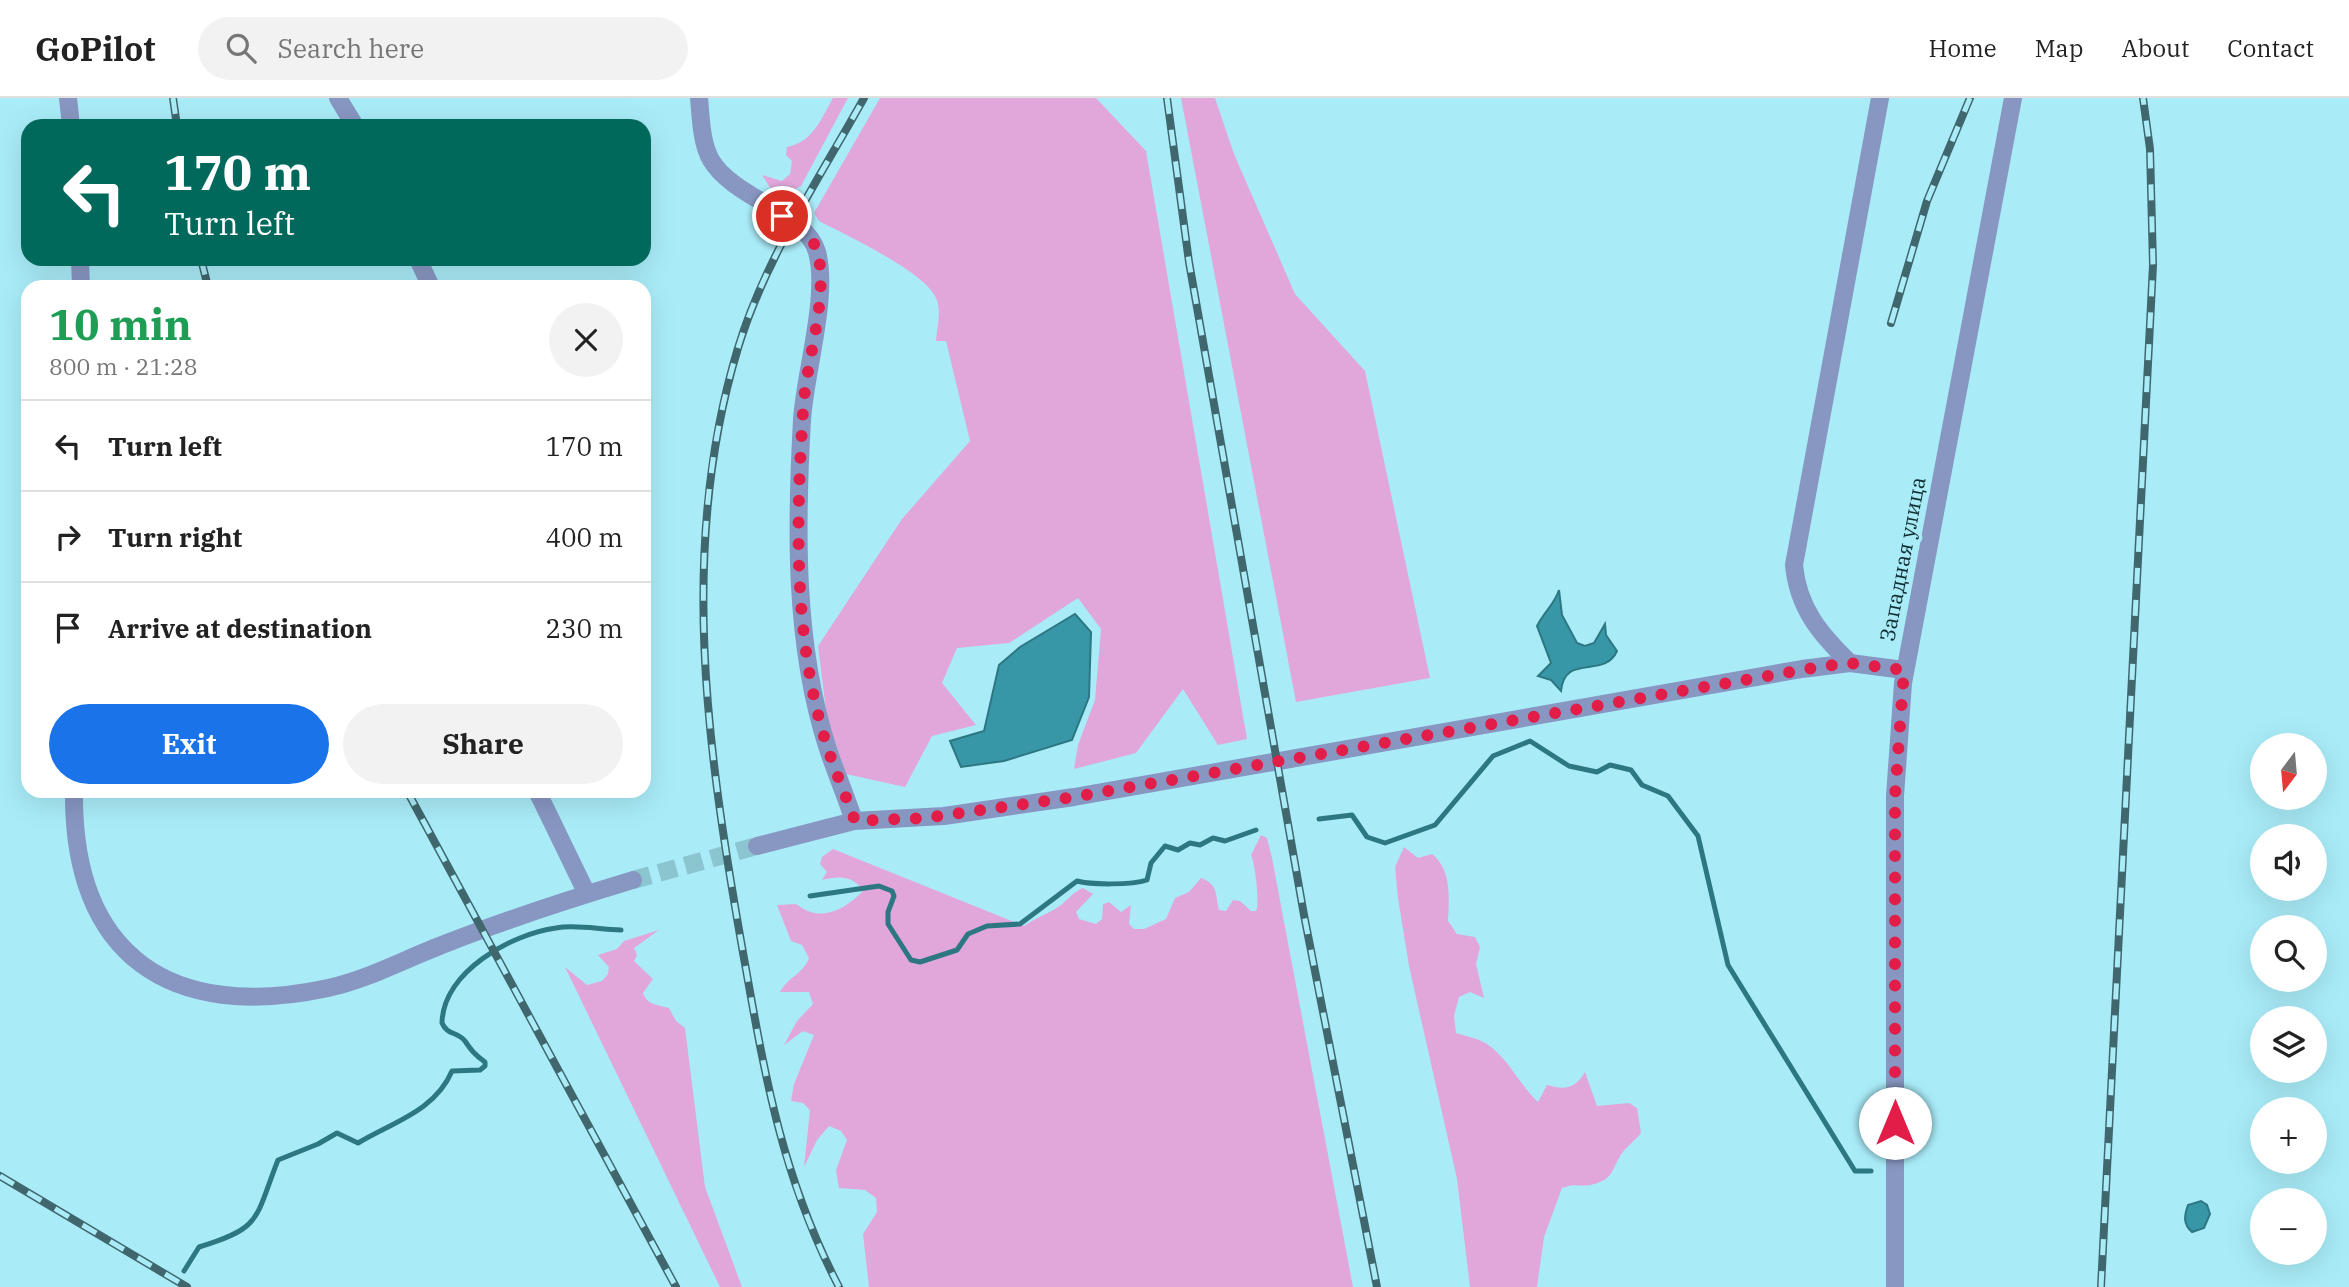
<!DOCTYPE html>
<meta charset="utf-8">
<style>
:root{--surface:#fff;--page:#f2f2f2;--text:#222;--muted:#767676;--line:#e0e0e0;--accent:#1a73e8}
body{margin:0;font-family:"IBM Plex Serif",serif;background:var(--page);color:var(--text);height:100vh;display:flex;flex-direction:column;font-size:26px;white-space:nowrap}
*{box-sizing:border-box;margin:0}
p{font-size:23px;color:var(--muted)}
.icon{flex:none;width:38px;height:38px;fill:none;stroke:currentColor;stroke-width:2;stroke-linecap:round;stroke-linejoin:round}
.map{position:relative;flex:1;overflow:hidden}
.panel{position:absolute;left:21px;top:182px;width:630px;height:518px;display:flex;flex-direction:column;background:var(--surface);border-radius:21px;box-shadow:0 7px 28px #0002}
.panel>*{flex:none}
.banner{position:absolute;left:21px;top:21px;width:630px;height:147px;border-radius:21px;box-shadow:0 7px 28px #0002;background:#00695c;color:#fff;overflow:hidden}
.needle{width:46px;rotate:196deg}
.tools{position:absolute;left:2250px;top:635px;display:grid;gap:14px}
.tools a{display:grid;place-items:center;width:77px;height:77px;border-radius:50%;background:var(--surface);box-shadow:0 7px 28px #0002;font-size:35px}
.pin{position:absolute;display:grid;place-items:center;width:60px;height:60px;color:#fff;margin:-30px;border:4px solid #fff;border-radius:50%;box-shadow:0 2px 7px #0007}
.me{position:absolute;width:77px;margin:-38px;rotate:0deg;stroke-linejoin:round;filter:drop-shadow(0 0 5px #0008)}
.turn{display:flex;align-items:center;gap:24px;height:147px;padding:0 28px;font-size:32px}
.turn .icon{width:91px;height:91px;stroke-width:2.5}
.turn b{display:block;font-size:49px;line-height:60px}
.round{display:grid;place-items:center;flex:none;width:74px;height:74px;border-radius:37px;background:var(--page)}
.overview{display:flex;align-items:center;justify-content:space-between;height:119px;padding:0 28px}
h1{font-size:42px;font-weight:700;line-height:52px;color:#1e9e55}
.action{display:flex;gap:14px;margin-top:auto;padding:14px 28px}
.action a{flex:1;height:80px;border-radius:42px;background:var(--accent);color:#fff;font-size:28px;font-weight:700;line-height:80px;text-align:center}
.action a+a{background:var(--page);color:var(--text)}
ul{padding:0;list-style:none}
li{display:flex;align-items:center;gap:21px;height:91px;padding:0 28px;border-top:2px solid var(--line)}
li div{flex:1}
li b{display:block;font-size:26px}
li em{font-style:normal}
header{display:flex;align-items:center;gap:42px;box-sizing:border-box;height:98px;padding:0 35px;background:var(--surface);border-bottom:2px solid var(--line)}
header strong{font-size:33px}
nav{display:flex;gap:38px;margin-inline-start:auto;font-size:24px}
.search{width:490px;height:63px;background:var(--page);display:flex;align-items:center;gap:18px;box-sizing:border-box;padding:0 24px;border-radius:38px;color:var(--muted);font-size:26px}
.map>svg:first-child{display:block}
.green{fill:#e1a7db}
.water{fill:#3897a6;stroke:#2d7783;stroke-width:2}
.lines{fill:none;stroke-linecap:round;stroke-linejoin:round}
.stream{stroke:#2d7783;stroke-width:5}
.minor-tunnel{stroke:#8bc6d0;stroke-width:18;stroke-dasharray:18 9;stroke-linecap:butt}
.minor{stroke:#8897c2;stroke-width:18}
.rail-casing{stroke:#40676e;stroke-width:8}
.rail{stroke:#a9ecf8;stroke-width:5;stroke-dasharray:16;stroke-linecap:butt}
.route{stroke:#e11d48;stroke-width:12;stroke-dasharray:0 21.6}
.labels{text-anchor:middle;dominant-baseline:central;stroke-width:7;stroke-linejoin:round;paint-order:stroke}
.street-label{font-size:21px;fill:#122d32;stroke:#a9ecf8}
</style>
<header>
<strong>GoPilot</strong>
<div class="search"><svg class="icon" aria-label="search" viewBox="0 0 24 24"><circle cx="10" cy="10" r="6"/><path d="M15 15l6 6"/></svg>Search here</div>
<nav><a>Home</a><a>Map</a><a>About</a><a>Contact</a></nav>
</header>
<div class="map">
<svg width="2349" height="1189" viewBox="0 0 2349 1189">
<rect width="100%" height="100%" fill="#a9ecf8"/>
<!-- green -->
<path class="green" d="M833,0H848L801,88L784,97H775L762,77L782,83L790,76L792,63L786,57L787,49C813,44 821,21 833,0Z
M880,0H1096L1146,53L1247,641L1218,647L1183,591L1136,655L1074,671L1078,647L1095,602L1101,531L1078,500L1009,545L957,550L942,585L976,627L932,638L905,689L846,676L827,620L818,548L902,421L970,343L946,243H936C937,229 942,213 936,200C925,174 846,137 819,123L814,115Z
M1181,0H1215L1234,56L1295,196L1365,273L1430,580L1296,604Z
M1261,737L1267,740L1272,760L1353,1189H869L863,1136L877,1114L876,1100L865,1092L839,1090L836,1072L847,1042L841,1033L829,1028L817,1042L804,1069L810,1012L803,1005L791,1003L794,986L814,937L803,933L784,947L797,923L813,906L809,894H780C788,879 803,876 809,860L802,847L791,843L777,807L796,806C820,825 843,813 863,793C854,777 837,778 822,782L827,774L820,766L822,759L833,751L1024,828C1034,821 1044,817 1055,811C1066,805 1071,795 1083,790L1093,796L1076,814L1079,821L1096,826L1102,821L1103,806L1109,804L1121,814L1131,807L1129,826L1134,831H1144L1166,821L1175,800L1189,794L1201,780C1219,787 1215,796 1219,812L1226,813L1233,802L1240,803L1251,813H1256C1260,805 1255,765 1251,757Z
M1404,749L1418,760L1432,756C1452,772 1449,800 1448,823L1457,836L1475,839L1480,849L1476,866L1484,900L1470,894L1459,899L1454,918L1456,935C1466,938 1479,941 1487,946C1509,961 1519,986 1538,1004L1547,987C1565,992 1575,991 1585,974L1597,1008L1629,1005L1637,1010L1641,1035C1636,1042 1627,1048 1622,1055C1612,1070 1614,1081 1594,1086C1582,1090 1577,1084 1562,1090L1544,1139L1537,1189H1470L1457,1081L1409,868L1398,800L1395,769Z
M659,832L634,850L637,857L634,863L653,881L643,895C647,907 658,907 669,910L676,923L685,930L705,1089L742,1189H720L565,869L587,887L602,883L608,876L609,869L598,857L617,851L624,843Z"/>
<!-- water -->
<path class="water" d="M1559,492L1562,517L1577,545L1585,548L1594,545L1605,526L1606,537L1617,553C1604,582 1565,554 1561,593L1551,582L1538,578L1551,565L1537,528C1544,514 1554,507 1559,492Z
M1075,516L1091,534L1089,599L1072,642L1004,663L961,669L950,643L984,633L999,567L1020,549Z
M2201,1103L2207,1107L2210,1116L2204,1130L2192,1134C2183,1126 2184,1118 2188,1107Z"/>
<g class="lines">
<!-- stream -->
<path class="stream" d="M1319,721L1352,717L1367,739L1385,745L1435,727L1493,658L1530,643L1569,668L1597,674L1610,667L1631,672L1642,687L1668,698L1698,738L1728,867L1855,1073H1871
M810,798L879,788L892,793L894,798L888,814V826L911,862L920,864L957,852L968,836L987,828L1020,826L1077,783C1091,787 1132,787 1147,782L1151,765L1165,748L1178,752L1190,745L1200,747L1213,740L1225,743L1256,732
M184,1173L199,1149C263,1130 255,1120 278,1062L318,1046L337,1035L358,1045C393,1024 435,1013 452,973L480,972L485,968V964C475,957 471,952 465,943C458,934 447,937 442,925C443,874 511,836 556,830C577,826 600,832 621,832"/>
<!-- minor-tunnel -->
<path class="minor-tunnel" d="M633,782L757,748"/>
<!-- minor -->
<path class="minor" d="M68,0L71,28
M338,0L355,28
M699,0C701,20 701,44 711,62C734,101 806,114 817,154C829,198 805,274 802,322C796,428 794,545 827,648C835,673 846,698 854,723
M80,161L81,189
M418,161L431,189
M1850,565C1820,536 1798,510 1794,467L1880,0
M74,693C72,858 171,924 328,890C369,881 407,860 447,845C508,821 570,801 633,782
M537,693L587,796
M757,748L854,723L944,718L1074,699L1802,571L1850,565L1904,572
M1895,1189V698L1903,585L2013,0"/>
<!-- rail casing -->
<g class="rail-casing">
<path id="rail" d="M173,0L177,28
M1167,0L1189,164L1304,817L1377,1189
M201,161L208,189
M1891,225L1927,103L1970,0
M407,693L676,1189
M0,1078L187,1189
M839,1189C780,1075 764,972 742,849C707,650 678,448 738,250C765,161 819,81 864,0
M2101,1189L2153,167L2150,51L2143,0"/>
</g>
<!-- rail -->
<use href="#rail" class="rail"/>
</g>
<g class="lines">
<!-- route -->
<path class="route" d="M782,118C801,129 815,138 819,161C827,207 805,267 803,314C796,423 793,542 827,648C835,673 846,698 855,723L925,720L1074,699L1825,568L1850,565L1904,572L1895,698V1025"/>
</g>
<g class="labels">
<!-- street labels -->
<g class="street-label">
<text transform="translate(1902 461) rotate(-79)">Западная улица</text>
</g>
</g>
</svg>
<div class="tools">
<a><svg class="needle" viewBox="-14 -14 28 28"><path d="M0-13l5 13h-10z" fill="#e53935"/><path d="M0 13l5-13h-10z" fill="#767676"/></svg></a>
<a><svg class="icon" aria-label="sound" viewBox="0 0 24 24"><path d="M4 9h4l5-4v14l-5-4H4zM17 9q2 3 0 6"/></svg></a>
<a><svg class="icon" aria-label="search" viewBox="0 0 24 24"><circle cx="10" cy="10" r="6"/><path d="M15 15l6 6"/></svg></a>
<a><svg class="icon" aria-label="layers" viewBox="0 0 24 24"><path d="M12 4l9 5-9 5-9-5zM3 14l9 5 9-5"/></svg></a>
<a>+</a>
<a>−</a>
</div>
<div class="pin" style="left:782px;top:118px;background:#d93025"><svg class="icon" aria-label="arrive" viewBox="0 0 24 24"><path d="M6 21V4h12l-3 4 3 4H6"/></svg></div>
<svg class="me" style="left:1895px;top:1025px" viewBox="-20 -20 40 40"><circle r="19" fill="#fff"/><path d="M0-13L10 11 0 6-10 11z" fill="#e11d48"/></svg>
<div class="banner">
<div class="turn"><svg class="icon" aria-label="left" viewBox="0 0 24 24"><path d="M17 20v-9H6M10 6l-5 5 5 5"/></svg><div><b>170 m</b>Turn left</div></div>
</div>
<section class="panel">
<div class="overview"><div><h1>10 min</h1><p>800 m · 21:28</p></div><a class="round"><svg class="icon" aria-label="close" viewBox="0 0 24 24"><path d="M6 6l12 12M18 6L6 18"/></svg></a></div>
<ul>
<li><svg class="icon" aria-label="left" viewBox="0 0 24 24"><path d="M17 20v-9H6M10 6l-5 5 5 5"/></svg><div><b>Turn left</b></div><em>170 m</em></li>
<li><svg class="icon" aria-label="right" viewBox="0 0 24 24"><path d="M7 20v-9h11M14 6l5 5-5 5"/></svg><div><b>Turn right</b></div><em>400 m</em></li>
<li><svg class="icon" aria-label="arrive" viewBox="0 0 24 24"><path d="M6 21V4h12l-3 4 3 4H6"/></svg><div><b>Arrive at destination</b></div><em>230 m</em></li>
</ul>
<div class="action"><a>Exit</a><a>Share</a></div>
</section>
</div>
